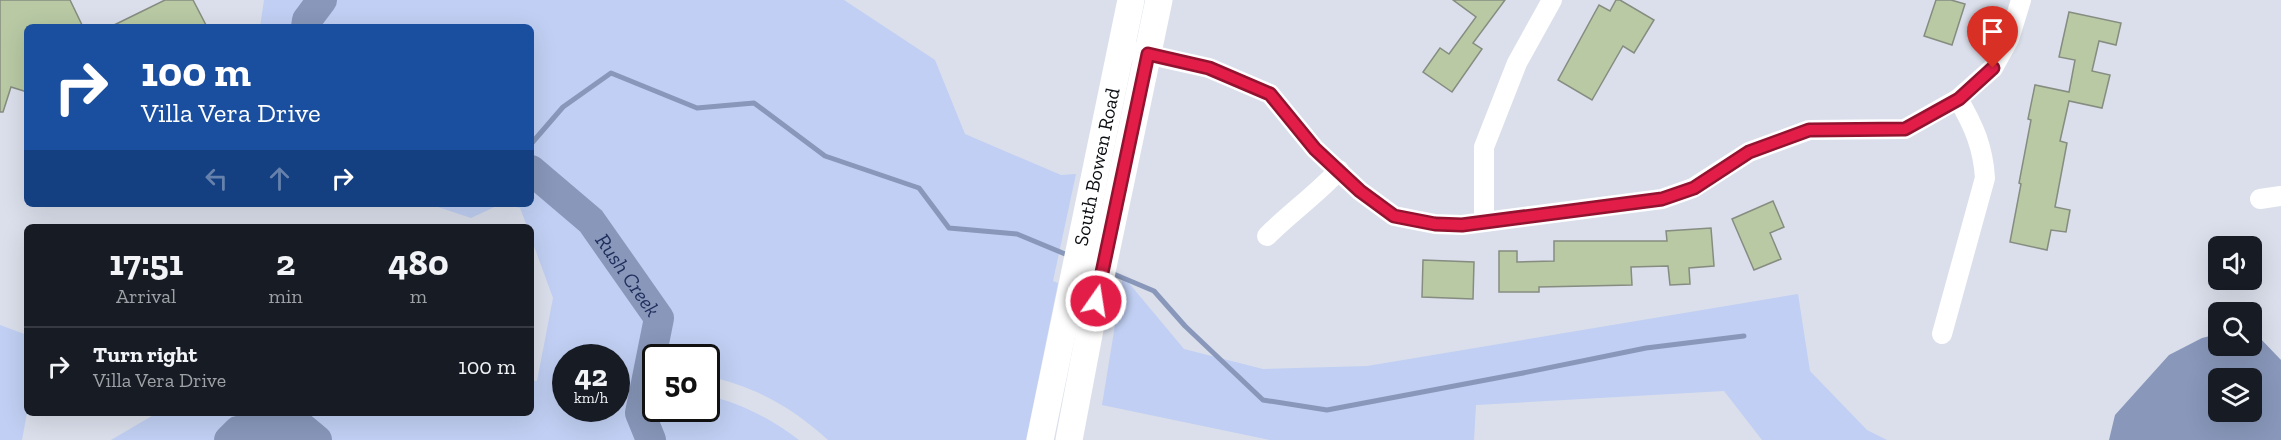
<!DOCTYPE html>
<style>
:root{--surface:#171b24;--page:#242831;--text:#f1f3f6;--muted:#9ea1a6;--line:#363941}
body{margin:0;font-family:"Zilla Slab",serif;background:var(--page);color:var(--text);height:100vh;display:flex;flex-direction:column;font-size:22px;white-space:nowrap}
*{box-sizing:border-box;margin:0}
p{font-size:20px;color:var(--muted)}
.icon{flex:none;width:33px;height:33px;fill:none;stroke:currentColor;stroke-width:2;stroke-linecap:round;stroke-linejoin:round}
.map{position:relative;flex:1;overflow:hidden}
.details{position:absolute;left:24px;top:224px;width:510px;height:192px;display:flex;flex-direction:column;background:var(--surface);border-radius:9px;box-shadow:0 6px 24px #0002}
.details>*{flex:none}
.guide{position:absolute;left:24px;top:24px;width:510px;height:183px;border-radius:9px;box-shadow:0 6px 24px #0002;background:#1a4fa0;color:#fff;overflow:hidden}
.buttons{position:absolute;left:2208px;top:236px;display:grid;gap:12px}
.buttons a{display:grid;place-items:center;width:54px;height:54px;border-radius:9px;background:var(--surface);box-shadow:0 6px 24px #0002;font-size:30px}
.speed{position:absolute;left:552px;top:344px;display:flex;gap:12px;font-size:30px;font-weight:700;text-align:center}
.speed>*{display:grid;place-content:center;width:78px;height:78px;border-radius:50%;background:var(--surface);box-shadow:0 6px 24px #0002;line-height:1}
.speed small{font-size:15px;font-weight:400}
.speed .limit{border:3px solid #111;border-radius:9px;background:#fff;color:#111}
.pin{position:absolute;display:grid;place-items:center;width:51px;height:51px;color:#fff;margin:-62px -26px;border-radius:50% 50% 50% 0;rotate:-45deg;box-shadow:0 0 6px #0007}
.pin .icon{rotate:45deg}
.me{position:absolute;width:66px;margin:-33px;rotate:13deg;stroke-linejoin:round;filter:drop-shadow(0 0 4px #0008)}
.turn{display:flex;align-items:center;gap:21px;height:126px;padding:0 18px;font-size:27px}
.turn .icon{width:78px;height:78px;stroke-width:2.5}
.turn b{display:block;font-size:42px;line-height:51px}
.lanes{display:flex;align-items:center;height:57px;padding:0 18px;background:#0003;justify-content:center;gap:30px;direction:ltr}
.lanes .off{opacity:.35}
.eta{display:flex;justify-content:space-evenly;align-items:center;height:102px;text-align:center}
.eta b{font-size:36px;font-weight:800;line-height:42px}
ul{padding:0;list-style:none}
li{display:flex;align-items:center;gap:18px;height:78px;padding:0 18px;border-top:2px solid var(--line)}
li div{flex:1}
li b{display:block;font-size:22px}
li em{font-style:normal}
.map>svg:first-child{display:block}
.green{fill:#c0cff3;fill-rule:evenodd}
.water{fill:#8897ba;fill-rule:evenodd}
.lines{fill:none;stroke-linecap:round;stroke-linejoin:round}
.stream{stroke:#8897ba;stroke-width:5}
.river{stroke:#8897ba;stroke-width:30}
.building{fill:#b8c9a4;stroke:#868c80;stroke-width:1.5}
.minor{stroke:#fff;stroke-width:20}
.secondary{stroke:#fff;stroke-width:27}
.route-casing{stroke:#92132f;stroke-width:15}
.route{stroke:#e11d48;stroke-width:10}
.labels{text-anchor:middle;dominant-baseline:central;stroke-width:4.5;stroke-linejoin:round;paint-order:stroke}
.street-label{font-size:20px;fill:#0b0d11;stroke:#dadfeb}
.water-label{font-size:21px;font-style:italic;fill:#1e2d5b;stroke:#dadfeb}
</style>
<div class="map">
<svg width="2281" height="440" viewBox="0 0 2281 440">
<rect width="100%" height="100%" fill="#dadfeb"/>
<!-- green -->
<path class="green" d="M264,0H844L935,60L965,134L1061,175L1076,174L1053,281L1058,283L1026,440H828C792,407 754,386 707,376L706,357H698L693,352L692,357H656V408H681V413L687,408H706L707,395C742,404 770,418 799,440H111L157,413L531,412V380L537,381L553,298L531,238V226H527L520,208L505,204H531V27H260ZM566,357H616V408H566Z
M429,204H501L471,218Z
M1123,276L1184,349L1263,369L1367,366L1798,294L1810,371L1867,430L1887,440H1762L1724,391L1476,405L1474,440H1270L1102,405Z
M0,325L27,335V413L22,440H0Z"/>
<!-- water -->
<path class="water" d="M2252,333L2257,335L2281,360V440H2109L2115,415L2169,355L2202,338L2218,334V345H2252ZM2218,378H2252V411H2218Z"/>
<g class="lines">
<!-- stream -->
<path class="stream" d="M531,144L563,107L611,73L697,108L754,103L825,156L919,188L949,228L1017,234L1070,256
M1109,272L1154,291L1185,326L1263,400L1327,410L1523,373L1646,348L1744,336"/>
<!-- river -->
<g class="river">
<path d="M306,27L307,20L322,0"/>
<path id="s1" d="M531,170L591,221L659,318L640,413L651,440"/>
<path d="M229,440L238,431L299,425L317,440"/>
</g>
</g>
<!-- building -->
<path class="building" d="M0,0H70L83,27H27V92L11,87L3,112H0Z
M165,0H193L207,27H110Z
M1453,0H1505L1473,43L1482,49L1452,92L1423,72L1440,48L1449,54L1476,17Z
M1616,0H1620L1654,20L1634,53L1623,46L1592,100L1558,80L1599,5L1610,11Z
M1936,0H1951L1965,4L1952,45L1924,36Z
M2069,12L2121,23L2116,45L2099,41L2092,71L2110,75L2102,108L2069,101L2060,141L2067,143L2055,207L2070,210L2066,232L2051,230L2047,250L2010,242L2021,184L2019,183L2031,120L2028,119L2035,85L2069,92L2075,60L2059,57Z
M1773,201L1784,227L1770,233L1781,259L1754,270L1732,219Z
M1711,228L1714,266L1689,268L1690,284L1670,285L1668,266L1631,267L1632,285L1539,287V292H1499V251H1517V262L1554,261V241H1667L1666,231Z
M1423,260L1474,262L1473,299L1422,297Z"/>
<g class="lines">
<!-- minor -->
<path class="minor" d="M1137,52L1209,68L1270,94L1315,149L1360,191L1394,216L1435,224L1462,225L1662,199L1693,188L1749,152L1809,130L1905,129L1958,99L1993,68L2009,39L2021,0
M2260,199L2281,196
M1484,222V147L1517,63L1552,0
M1267,236C1290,213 1317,194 1339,170
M1942,334L1985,178C1983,147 1974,126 1958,99"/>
<!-- secondary -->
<g class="secondary">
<path id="s2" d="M1040,440L1131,0"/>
<path d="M1069,440L1091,324L1159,0"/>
</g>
</g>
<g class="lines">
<!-- route casing -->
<g class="route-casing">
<path id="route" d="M1096,301L1148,54L1209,68L1270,94L1315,149L1360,191L1394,216L1435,224L1462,225L1662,199L1694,188L1749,152L1809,130L1905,129L1959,99L1993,68"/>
</g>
<!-- route -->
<use href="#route" class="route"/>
</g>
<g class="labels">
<!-- street labels -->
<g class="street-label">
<text stroke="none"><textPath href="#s2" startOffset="279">South Bowen Road</textPath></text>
</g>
<!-- water labels -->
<g class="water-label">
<text stroke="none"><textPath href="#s1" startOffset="144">Rush Creek</textPath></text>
</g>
</g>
</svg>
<div class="buttons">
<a><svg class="icon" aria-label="sound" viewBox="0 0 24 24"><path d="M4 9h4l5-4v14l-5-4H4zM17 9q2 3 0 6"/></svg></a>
<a><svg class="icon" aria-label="search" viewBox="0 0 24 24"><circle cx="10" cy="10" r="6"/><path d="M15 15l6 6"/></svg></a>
<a><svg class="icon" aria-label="layers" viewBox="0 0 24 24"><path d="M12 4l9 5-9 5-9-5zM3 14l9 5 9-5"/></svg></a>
</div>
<div class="speed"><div>42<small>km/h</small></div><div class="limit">50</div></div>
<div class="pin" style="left:1993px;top:68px;background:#d93025"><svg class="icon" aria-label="arrive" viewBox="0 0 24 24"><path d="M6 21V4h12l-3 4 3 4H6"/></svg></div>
<svg class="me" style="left:1096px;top:301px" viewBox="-20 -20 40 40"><circle r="17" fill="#e11d48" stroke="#fff" stroke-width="3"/><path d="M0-11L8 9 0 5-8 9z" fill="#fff"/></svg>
<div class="guide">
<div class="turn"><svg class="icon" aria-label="right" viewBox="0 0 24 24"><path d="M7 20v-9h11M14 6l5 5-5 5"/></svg><div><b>100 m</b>Villa Vera Drive</div></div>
<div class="lanes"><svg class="icon off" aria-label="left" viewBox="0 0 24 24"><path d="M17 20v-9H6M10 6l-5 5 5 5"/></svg><svg class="icon off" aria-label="ahead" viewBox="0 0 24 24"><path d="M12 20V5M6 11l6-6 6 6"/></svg><svg class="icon" aria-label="right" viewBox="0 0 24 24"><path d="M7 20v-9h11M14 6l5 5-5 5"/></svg></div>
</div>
<section class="details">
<div class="eta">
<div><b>17:51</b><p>Arrival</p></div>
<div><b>2</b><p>min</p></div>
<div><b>480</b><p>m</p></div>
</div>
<ul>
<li><svg class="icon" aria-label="right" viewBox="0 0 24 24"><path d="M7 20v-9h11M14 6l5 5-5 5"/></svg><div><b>Turn right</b><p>Villa Vera Drive</p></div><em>100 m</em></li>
</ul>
</section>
</div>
